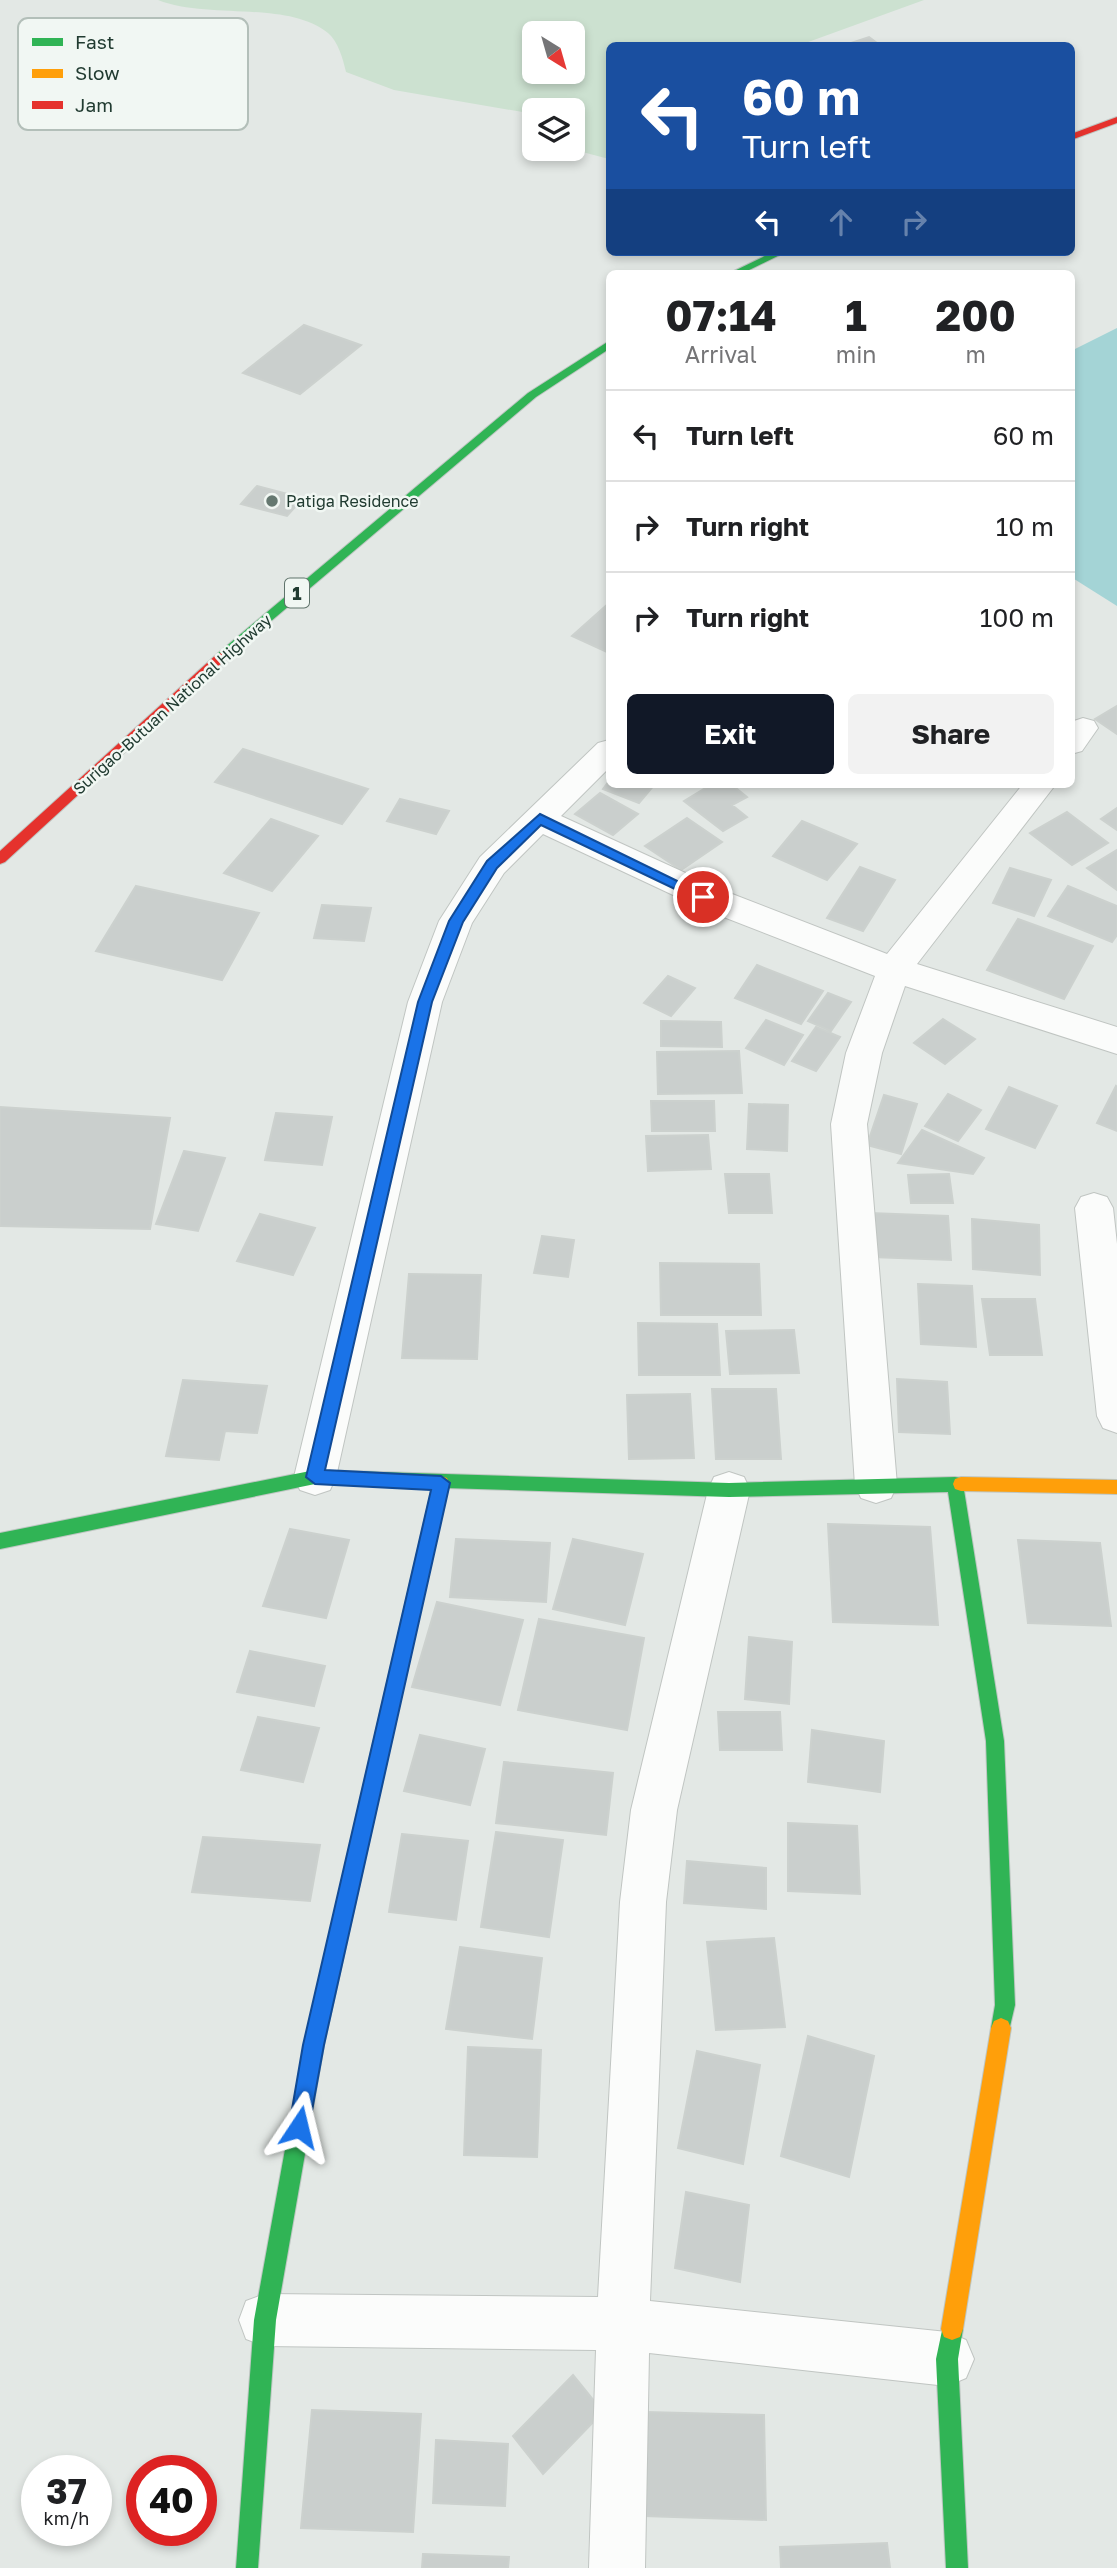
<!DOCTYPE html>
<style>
:root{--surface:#fff;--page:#f2f2f2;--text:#202124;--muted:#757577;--line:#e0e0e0;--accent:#111827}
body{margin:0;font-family:"Golos Text",sans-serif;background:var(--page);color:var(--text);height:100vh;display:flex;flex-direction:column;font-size:26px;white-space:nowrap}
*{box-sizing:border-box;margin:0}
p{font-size:23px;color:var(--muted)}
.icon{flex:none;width:38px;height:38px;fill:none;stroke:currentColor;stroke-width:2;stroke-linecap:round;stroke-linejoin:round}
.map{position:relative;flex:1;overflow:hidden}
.sheet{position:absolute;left:606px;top:270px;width:469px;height:518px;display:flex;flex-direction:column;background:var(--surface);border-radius:10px;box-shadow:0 4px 10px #0003}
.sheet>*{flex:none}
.hud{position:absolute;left:606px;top:42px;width:469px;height:214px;border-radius:10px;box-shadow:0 4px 10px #0003;background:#1a4fa0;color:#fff;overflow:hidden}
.needle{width:46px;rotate:143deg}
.tools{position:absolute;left:522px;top:21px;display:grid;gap:14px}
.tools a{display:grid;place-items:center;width:63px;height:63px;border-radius:10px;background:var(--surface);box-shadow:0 4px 10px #0003;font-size:35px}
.speed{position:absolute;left:21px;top:2455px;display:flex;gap:14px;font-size:35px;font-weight:700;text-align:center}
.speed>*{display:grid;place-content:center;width:91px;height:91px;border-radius:50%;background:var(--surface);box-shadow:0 4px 10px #0003;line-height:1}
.speed small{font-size:18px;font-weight:400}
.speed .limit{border:10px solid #d22;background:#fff;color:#111}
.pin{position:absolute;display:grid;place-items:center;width:60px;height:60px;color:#fff;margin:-30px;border:4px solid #fff;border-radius:50%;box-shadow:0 2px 7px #0007}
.me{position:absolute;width:77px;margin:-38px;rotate:10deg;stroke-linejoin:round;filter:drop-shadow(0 0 5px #0008)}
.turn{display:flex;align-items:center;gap:24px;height:147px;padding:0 21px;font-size:32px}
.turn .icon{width:91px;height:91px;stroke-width:2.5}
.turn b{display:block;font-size:49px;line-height:60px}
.lanes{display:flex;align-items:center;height:66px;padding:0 21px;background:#0003;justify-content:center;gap:35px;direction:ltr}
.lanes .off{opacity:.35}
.eta{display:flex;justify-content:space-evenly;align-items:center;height:119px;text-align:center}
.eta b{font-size:42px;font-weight:700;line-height:49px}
.primary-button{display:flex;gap:14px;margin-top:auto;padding:14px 21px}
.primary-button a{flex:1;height:80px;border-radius:10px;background:var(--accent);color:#fff;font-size:28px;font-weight:700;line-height:80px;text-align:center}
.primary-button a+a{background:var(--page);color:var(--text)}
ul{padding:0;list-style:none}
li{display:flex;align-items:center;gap:21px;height:91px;padding:0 21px;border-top:2px solid var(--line)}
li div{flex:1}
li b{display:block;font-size:26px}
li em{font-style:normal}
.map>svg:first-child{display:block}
.green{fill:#cce1d0;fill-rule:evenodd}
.water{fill:#a4d4d6}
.building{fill:#cacfcd;stroke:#ccd1ce;stroke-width:2}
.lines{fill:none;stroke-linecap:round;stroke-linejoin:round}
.street-casing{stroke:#c0c5c2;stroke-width:2}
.fast-casing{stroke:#bec6c2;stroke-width:2}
.slow-casing{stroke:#bec6c2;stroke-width:2}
.jam-casing{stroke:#bec6c2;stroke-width:2}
.street{fill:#fbfcfb;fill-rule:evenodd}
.fast{fill:#30b455;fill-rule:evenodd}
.slow{fill:#ff9f0a;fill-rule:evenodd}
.jam{fill:#e5322d;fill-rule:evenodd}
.route{fill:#1a73e8;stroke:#114b97;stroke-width:2}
.poi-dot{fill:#657870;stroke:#f1f7f3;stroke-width:2.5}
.labels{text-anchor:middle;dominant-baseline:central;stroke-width:5;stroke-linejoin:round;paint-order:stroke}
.far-poi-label{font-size:16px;fill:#213b31;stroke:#f1f7f3;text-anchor:start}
.far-street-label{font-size:16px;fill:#213b31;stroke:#f1f7f3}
.shield{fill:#f1f7f3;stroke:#5f736b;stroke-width:2}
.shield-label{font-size:18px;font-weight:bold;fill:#213b31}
.key{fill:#f1f7f3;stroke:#b3bfb9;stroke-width:2}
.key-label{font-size:19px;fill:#213b31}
</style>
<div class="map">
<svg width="1117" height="2568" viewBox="0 0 1117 2568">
<rect width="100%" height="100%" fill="#e3e8e5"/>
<!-- green -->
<path class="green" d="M158,0H924L800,45L609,46V159L571,149L572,110H534V114L394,90L346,72C343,59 338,41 328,33C287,0 208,20 158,0ZM534,33H572V72H534Z"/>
<!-- water -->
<path class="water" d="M1117,328V606L1071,577V351Z"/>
<!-- building -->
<path class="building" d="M869,37L881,46H842Z
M304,325L361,345L300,394L243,373Z
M257,486L303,498L287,516L241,504Z
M609,603V653L572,636Z
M1117,706V734L1095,719Z
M243,749L368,789L342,824L215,782Z
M609,781V784H655L639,803L603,789Z
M712,784H731L747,797L732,805L747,817L723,831L684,801Z
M600,793L638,814L613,835L575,814Z
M400,799L449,811L436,834L387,821Z
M1117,808V830L1101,819Z
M1067,812L1108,843L1072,865L1030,833Z
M687,818L722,842L681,870L645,846Z
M271,819L318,836L272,891L224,873Z
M802,821L857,844L827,880L773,856Z
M1117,850V890L1087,868Z
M860,867L895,880L863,931L827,918Z
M1010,868L1051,880L1034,916L993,903Z
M136,886L259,913L222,980L96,951Z
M1068,886L1117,906V935L1112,942L1048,916Z
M322,905L371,908L364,941L314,938Z
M1018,919L1093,946L1064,999L987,970Z
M757,965L823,991L801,1024L735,998Z
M668,976L695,988L671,1016L644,1003Z
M828,993L851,1002L831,1031L808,1021Z
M943,1019L975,1039L945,1064L914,1043Z
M766,1020L803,1035L784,1065L746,1048Z
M661,1021L721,1022L722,1047L661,1046Z
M816,1027L840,1037L816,1071L792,1061Z
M739,1051L742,1093L658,1094L657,1052Z
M1116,1086L1117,1087V1131L1097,1123Z
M1009,1087L1057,1106L1035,1148L986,1129Z
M948,1094L981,1110L958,1141L925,1126Z
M884,1095L917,1104L901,1154L867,1145Z
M651,1101H714L715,1131H652Z
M749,1104L788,1105L787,1151L747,1149Z
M0,1107L170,1118L150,1229L0,1226Z
M276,1113L332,1117L322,1165L265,1160Z
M922,1130L984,1158L973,1174L898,1163Z
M708,1135L711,1169L648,1171L646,1136Z
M184,1151L225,1158L198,1231L156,1224Z
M725,1174H769L772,1213H729Z
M949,1174L953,1203H911L908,1175Z
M869,1213L948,1216L951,1260L872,1257Z
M260,1214L315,1228L293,1275L237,1261Z
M972,1219L1039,1225L1040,1275L973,1269Z
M542,1236L574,1240L568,1277L534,1273Z
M660,1263L759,1264L761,1315H661Z
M409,1274L481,1275L477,1359L402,1358Z
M918,1284L972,1286L976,1347L921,1344Z
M982,1299H1035L1042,1355H990Z
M638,1323L717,1324L720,1375H639Z
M794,1330L799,1373L730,1374L726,1331Z
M897,1379L947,1382L950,1434L899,1432Z
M183,1380L267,1386L257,1433L225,1431L219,1460L166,1456Z
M712,1389H776L781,1459H716Z
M690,1394L694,1458L629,1459L627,1395Z
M828,1524L930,1527L938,1625L833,1622Z
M290,1529L349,1540L326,1618L263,1606Z
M456,1539L550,1543L546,1602L450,1597Z
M573,1539L643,1554L625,1625L553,1609Z
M1018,1540L1100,1543L1111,1626L1028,1623Z
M437,1602L523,1620L500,1705L412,1687Z
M539,1619L644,1638L627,1730L518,1710Z
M749,1637L792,1642L789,1704L745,1699Z
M250,1651L325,1666L314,1706L237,1692Z
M718,1712H780L782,1750H720Z
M258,1717L319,1728L303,1782L241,1770Z
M812,1730L884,1741L880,1792L808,1782Z
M420,1735L485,1749L470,1805L404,1791Z
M504,1762L613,1773L606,1835L496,1823Z
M788,1823L857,1826L860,1894L788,1891Z
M496,1832L563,1840L549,1937L481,1927Z
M402,1834L468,1841L456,1920L389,1912Z
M203,1837L320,1845L310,1901L192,1892Z
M687,1861L766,1868V1909L684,1903Z
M774,1938L785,2027L716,2030L707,1942Z
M460,1947L542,1958L532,2039L446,2029Z
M808,2036L874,2056L849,2177L781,2156Z
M468,2047L541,2050L537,2157L464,2155Z
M697,2051L760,2065L743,2164L678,2148Z
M686,2192L749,2205L740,2282L675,2268Z
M573,2375L603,2412L543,2474L513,2436Z
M312,2410L421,2414L413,2532L301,2528Z
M645,2412L764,2415L766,2520L645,2516Z
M436,2440L508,2444L505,2506L433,2503Z
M887,2543L890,2568H781L780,2547Z
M423,2554L509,2557L508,2568H422Z"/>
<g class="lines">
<!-- street casing -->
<g class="street-casing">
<path id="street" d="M1083,718L1094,721L1098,728L1082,751L1071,754V722Z
M609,740V768L561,816L727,892L887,954L1023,784H1056L917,964L1117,1027V1054L905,986L882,1053L867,1124L897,1485L891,1498L876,1503L861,1498L855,1485L831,1124L846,1053L875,976L703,909L543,834L504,873L472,923L442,1002L336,1477L330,1490L315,1495L300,1490L294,1477L408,1002L439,921L480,857L598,743Z
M1094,1193L1107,1197L1113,1208L1117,1244V1433L1103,1428L1097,1416L1075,1208L1081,1197Z
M729,1472L744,1477L750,1490L677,1810L666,1902L650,2301L947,2332L966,2340L974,2359L966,2378L947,2386L649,2353L645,2568H589L596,2350L265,2346L246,2339L239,2320L246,2301L265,2294L598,2297L620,1902L631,1810L708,1490L714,1477Z"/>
</g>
<!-- fast casing -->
<g class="fast-casing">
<path id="fast" d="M773,252H786L743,273H730Z
M609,341V349L536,397L225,660H217V654L528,393Z
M315,1470L729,1483L955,1477L967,1479L969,1484L964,1490L1004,1741L1015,2005L1008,2035L1001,2038L994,2035L991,2028L995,2005L986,1741L948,1492L729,1497L315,1484L0,1549V1533Z
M385,1721L391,1724L394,1730L324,2045L276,2320L258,2568H236L254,2320L304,2045L376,1730L379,1724Z
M952,2318L960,2321L963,2329L958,2359L968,2568H946L936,2359L944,2321Z"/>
</g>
<!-- slow casing -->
<g class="slow-casing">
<path id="slow" d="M441,1476L447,1478L449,1483L394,1730L391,1736L385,1739L379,1736L376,1730L433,1483L435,1478Z
M961,1477L1117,1480V1494L961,1491L955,1489L953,1484L955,1479Z
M1001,2018L1008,2021L1011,2028L963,2329L960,2337L952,2340L944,2337L941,2329L991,2028L994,2021Z"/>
</g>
<!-- jam casing -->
<g class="jam-casing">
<path id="jam" d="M1117,117V123L1071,140V134Z
M221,653L225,654V660L5,862L0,864V851L217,654Z"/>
</g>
<!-- street -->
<use href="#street" class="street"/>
<!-- fast -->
<use href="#fast" class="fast"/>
<!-- slow -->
<use href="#slow" class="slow"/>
<!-- jam -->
<use href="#jam" class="jam"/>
</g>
<!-- route -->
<path class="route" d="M540,814L710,897L703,902L698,900L541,825L497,868L463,922L432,1002L325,1470L441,1476L450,1483L324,2045L309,2127L306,2135L299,2138L292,2135L289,2127L303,2045L431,1490L315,1484L306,1477L418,1002L449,921L487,861Z"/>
<!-- markers -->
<circle class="poi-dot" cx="272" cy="501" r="7"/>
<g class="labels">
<!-- far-poi labels -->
<g class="far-poi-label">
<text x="286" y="501">Patiga Residence</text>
</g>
<!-- far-street labels -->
<g class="far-street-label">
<text transform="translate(172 704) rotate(-42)">Surigao-Butuan National Highway</text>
</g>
<!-- shield labels -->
<rect class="shield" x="285" y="578.5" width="24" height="29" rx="5"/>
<g class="shield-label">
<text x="297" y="593">1</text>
</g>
</g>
<!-- legend -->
<rect x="18" y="18" width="230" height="112" rx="10" class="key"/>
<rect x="32" y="38" width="31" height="8" fill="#30b455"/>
<rect x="32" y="69" width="31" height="9" fill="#ff9f0a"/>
<rect x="32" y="101" width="31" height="8" fill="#e5322d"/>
<g class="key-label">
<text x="75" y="49">Fast</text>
<text x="75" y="80">Slow</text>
<text x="75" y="112">Jam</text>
</g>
</svg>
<div class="tools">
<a><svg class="needle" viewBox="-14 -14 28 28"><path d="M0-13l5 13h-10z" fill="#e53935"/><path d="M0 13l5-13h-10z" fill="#757577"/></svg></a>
<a><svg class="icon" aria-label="layers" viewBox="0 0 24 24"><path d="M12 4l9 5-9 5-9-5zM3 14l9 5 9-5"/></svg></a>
</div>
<div class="speed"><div>37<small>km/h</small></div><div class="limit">40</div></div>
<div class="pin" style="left:703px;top:897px;background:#d93025"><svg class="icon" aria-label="arrive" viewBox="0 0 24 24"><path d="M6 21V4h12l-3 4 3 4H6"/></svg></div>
<svg class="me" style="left:299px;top:2127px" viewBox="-20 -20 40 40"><path d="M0-17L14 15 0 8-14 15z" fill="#1a73e8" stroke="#fff" stroke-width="4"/></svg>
<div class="hud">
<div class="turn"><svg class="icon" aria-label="left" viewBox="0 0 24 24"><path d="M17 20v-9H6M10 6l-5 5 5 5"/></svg><div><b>60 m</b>Turn left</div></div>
<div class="lanes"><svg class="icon" aria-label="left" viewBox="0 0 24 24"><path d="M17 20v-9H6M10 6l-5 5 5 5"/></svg><svg class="icon off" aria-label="ahead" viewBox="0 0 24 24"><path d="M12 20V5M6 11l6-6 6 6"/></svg><svg class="icon off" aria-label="right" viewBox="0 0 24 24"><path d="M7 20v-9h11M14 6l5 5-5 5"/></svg></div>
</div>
<section class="sheet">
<div class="eta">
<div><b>07:14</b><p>Arrival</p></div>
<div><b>1</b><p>min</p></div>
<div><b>200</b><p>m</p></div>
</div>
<ul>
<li><svg class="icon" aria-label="left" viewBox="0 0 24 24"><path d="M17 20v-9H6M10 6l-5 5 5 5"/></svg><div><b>Turn left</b></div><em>60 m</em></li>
<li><svg class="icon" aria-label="right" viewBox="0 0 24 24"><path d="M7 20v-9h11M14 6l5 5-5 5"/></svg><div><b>Turn right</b></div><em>10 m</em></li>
<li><svg class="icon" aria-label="right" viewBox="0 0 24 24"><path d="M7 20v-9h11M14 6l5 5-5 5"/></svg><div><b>Turn right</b></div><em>100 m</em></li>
</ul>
<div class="primary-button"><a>Exit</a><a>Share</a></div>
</section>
</div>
